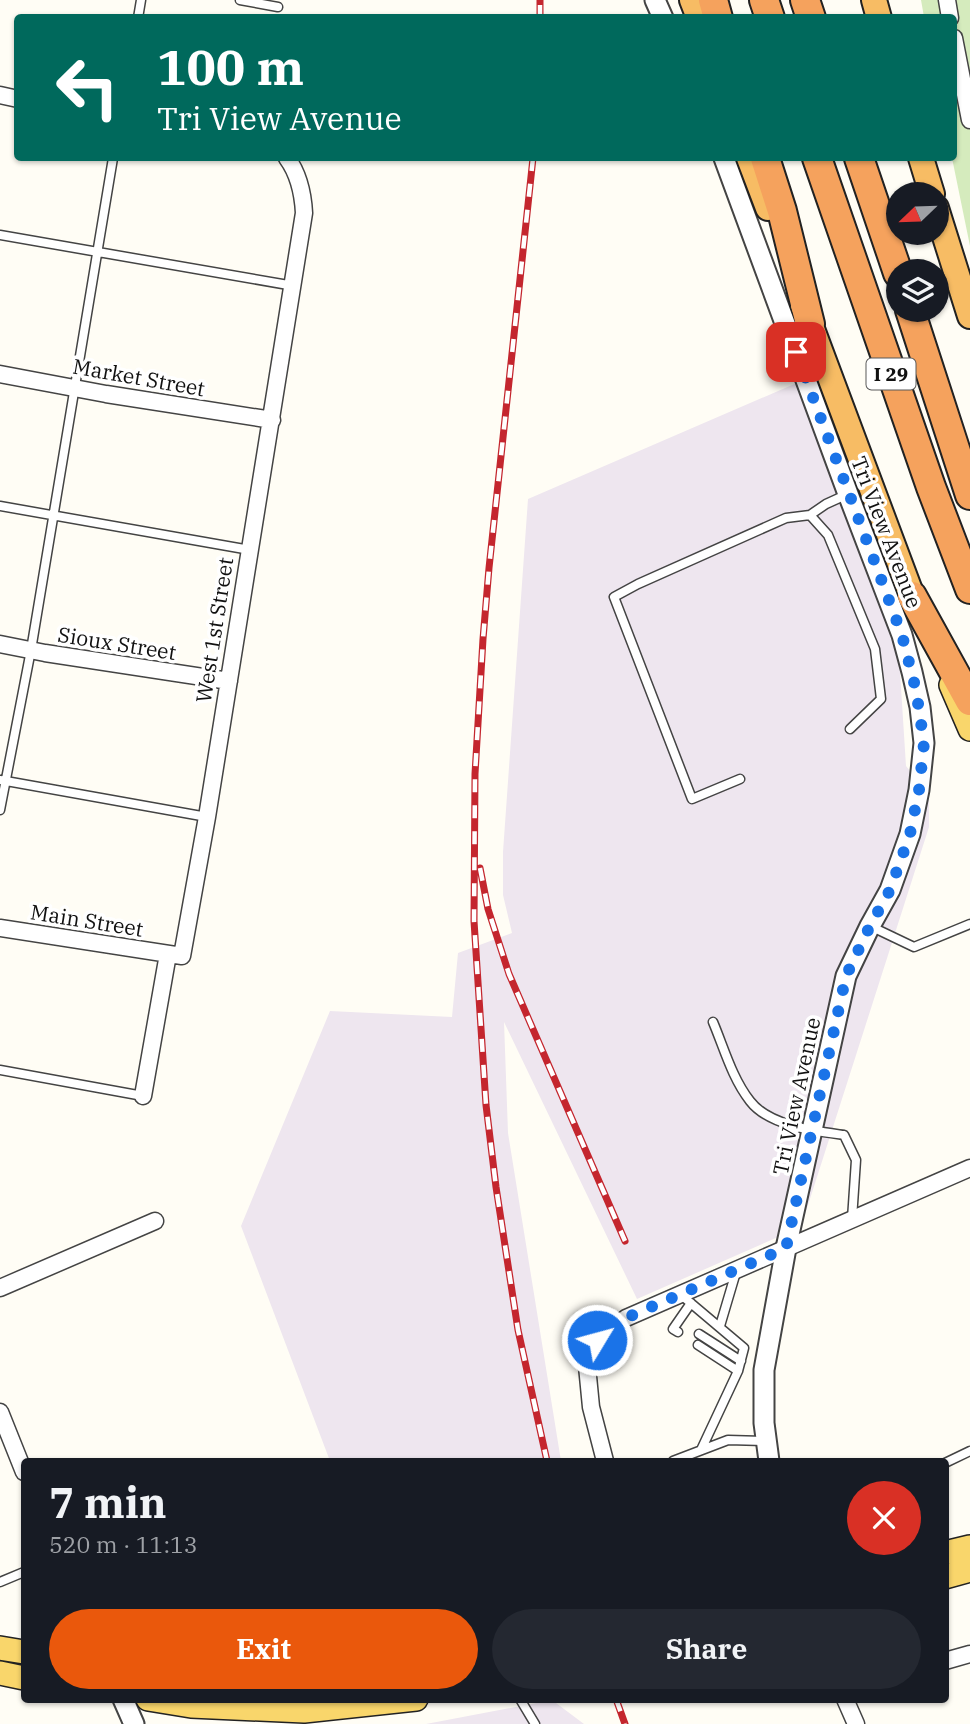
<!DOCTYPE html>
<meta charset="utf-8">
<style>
:root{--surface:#171b24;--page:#242831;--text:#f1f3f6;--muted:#9ea1a6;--accent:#ea580c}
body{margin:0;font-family:"IBM Plex Serif",serif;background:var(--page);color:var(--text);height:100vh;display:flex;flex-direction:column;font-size:26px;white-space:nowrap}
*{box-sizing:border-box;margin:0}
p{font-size:23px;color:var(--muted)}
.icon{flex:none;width:38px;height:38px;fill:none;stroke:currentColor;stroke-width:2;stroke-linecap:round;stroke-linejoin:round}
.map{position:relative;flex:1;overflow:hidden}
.drawer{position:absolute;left:21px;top:1458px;width:928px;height:245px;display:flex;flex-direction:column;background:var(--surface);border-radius:7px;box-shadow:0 2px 5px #0004}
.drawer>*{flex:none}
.guide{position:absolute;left:14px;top:14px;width:943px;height:147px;border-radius:7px;box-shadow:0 2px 5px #0004;background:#00695c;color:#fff;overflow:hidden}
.needle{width:46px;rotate:247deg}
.buttons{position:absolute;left:886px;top:182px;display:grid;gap:14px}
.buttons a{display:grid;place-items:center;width:63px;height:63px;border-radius:50%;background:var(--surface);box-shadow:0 2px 5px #0004;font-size:35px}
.pin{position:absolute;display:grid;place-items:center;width:60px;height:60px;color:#fff;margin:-30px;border-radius:14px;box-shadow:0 4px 10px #0006}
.me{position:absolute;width:77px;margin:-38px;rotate:53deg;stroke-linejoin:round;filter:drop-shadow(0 0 5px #0008)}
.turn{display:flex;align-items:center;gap:24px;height:147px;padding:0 28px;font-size:32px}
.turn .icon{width:91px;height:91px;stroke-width:2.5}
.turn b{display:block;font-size:49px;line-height:60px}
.round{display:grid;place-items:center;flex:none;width:74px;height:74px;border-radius:37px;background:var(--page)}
.head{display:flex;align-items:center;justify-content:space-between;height:119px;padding:0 28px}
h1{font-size:42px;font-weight:800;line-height:52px}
.cta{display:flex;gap:14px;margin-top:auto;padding:14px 28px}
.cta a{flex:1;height:80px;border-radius:42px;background:var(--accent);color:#fff;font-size:28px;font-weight:800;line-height:80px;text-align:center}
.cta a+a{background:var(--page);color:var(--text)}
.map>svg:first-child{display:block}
.industrial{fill:#eee6ef}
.park{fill:#d5ebbd}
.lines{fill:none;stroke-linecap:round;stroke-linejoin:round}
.service-casing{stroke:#444;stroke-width:11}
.minor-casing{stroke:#444;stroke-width:19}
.tertiary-casing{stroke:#444;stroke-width:23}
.primary-casing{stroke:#222;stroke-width:26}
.trunk-casing{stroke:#222;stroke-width:28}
.motorway-casing{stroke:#222;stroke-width:32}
.service{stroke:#fff;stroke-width:8}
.minor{stroke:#fff;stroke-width:16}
.tertiary{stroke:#fff;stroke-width:19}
.primary{stroke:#f9d66b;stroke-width:23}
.trunk{stroke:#f7bc64;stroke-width:24}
.motorway{stroke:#f5a25d;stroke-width:28}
.rail-casing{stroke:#c4262e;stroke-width:7}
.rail{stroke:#fff;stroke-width:4.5;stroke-dasharray:13;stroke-linecap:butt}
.route{stroke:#1a73e8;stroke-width:12;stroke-dasharray:0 21.6}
.labels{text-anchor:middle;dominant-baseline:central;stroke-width:7;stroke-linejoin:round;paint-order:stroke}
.shield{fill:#fff;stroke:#585858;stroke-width:2}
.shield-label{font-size:19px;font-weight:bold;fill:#111}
.street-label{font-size:21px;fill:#111;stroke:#fff}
</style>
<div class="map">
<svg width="970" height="1724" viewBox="0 0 970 1724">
<rect width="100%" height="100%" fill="#fffdf5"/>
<!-- industrial -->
<path class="industrial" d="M799,382L899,656L906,766L929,795V827L801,1227L637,1299L504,1022L508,1133L561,1461H330L241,1226L330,1011L452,1017L458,953L512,933L503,895V852L528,499Z
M552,1700L584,1724H426Z"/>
<!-- park -->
<path class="park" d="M921,0H970V246L952,158H954V18L924,17Z"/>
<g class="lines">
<!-- service casing -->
<g class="service-casing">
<path id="service" d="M240,0L278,7
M138,18L141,0
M0,235L294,286
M0,506L250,550
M810,515L826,504L848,494
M740,779L692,799L614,597L638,584L786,518L810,515L828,535L875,649L881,699L850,729
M0,780L207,817
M0,810L31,650L113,158
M870,926L914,947L970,924
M713,1022C724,1048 732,1078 750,1101C769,1126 815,1131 844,1135L856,1160L852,1219
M0,1070L143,1096
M680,1294L744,1348L738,1371L701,1450
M720,1326L736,1272
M678,1332L673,1329L691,1303
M699,1334L741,1361
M698,1345L738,1371
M673,1461L728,1440L766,1441
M945,1463L970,1451
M0,1582L24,1572
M520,1699L535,1724"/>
</g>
<!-- minor casing -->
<g class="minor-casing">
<path id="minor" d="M947,0L950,18
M954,38L970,120
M0,95L18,99
M0,374L106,394L272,420
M0,644L45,653L229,681
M0,928L182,956L207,817L304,213C303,194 298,173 287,158
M143,1096L168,954
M0,1288L155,1221
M0,1412L24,1472
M605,1461L591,1407L587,1366L597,1340L626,1318L970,1168
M945,1661L970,1654
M845,1699L856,1724"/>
</g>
<!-- tertiary casing -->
<g class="tertiary-casing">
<path id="tertiary" d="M655,0L663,18
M724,158L848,494L902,635L912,672L920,707L924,743L919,790L910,834L890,890L870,926L846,976L786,1248L764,1370V1423L769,1461
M123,1699L134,1724"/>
</g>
<!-- primary casing -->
<g class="primary-casing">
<path id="primary" d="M951,685L970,729
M945,1553L970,1547
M945,1577L970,1570
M0,1648L24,1652
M0,1673L24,1678
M148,1699L191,1706L304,1711L416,1699"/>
</g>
<!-- trunk casing -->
<g class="trunk-casing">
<path id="trunk" d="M692,0L699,18
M874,0L879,18
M749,158L768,208
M921,158L932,194
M936,208L970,316
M803,305L912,596"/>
</g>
<!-- motorway casing -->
<g class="motorway-casing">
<path id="motorway" d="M713,0L718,18
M764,0L770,18
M805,0L811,18
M765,158L782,211L810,324
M817,158L931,487L970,589
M859,158L898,273
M910,310L970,495
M912,596L970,701"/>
</g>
<!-- service -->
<use href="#service" class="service"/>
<!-- minor -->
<use href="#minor" class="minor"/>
<!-- tertiary -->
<use href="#tertiary" class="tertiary"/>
<!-- primary -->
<use href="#primary" class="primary"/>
<!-- trunk -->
<use href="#trunk" class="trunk"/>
<!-- motorway -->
<use href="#motorway" class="motorway"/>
<!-- rail casing -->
<g class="rail-casing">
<path id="rail" d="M540,18V0
M533,158L489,568L483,639L475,774L474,921L486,1105L496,1187L518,1330L547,1461
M480,868L488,909L509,974L625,1241
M616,1699L625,1724"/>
</g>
<!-- rail -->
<use href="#rail" class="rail"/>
</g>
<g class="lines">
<!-- route -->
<path class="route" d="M597,1340L626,1318L786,1248L846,976L870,926L890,890L910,834L919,790L924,743L916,690L902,635L796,352"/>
</g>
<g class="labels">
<!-- shield labels -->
<rect class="shield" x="866.5" y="358.5" width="49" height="31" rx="5"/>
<g class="shield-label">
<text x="891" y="374">I 29</text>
</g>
<!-- street labels -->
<g class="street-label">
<text transform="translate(139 377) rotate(10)">Market Street</text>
<text transform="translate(887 532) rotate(69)">Tri View Avenue</text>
<text transform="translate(214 630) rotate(-81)">West 1st Street</text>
<text transform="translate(117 643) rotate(9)">Sioux Street</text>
<text transform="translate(87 920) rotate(9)">Main Street</text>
<text transform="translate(796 1096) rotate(-78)">Tri View Avenue</text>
</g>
</g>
</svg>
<div class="buttons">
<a><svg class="needle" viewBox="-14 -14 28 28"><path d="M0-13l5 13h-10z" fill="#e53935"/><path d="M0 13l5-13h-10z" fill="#9ea1a6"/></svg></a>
<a><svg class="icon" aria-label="layers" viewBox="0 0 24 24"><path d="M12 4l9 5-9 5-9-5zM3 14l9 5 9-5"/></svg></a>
</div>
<div class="pin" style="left:796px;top:352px;background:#d93025"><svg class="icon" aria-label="arrive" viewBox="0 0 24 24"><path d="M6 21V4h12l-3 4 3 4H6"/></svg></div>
<svg class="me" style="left:597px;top:1340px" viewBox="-20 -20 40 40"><circle r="17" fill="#1a73e8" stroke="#fff" stroke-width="3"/><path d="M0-11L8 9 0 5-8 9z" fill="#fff"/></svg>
<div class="guide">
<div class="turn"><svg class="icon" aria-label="left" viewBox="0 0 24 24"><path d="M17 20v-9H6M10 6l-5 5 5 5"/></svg><div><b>100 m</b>Tri View Avenue</div></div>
</div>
<section class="drawer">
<div class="head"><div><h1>7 min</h1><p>520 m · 11:13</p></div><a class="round" style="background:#d93025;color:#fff"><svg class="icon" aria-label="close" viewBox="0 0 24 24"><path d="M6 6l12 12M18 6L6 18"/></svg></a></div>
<div class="cta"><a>Exit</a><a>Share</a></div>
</section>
</div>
